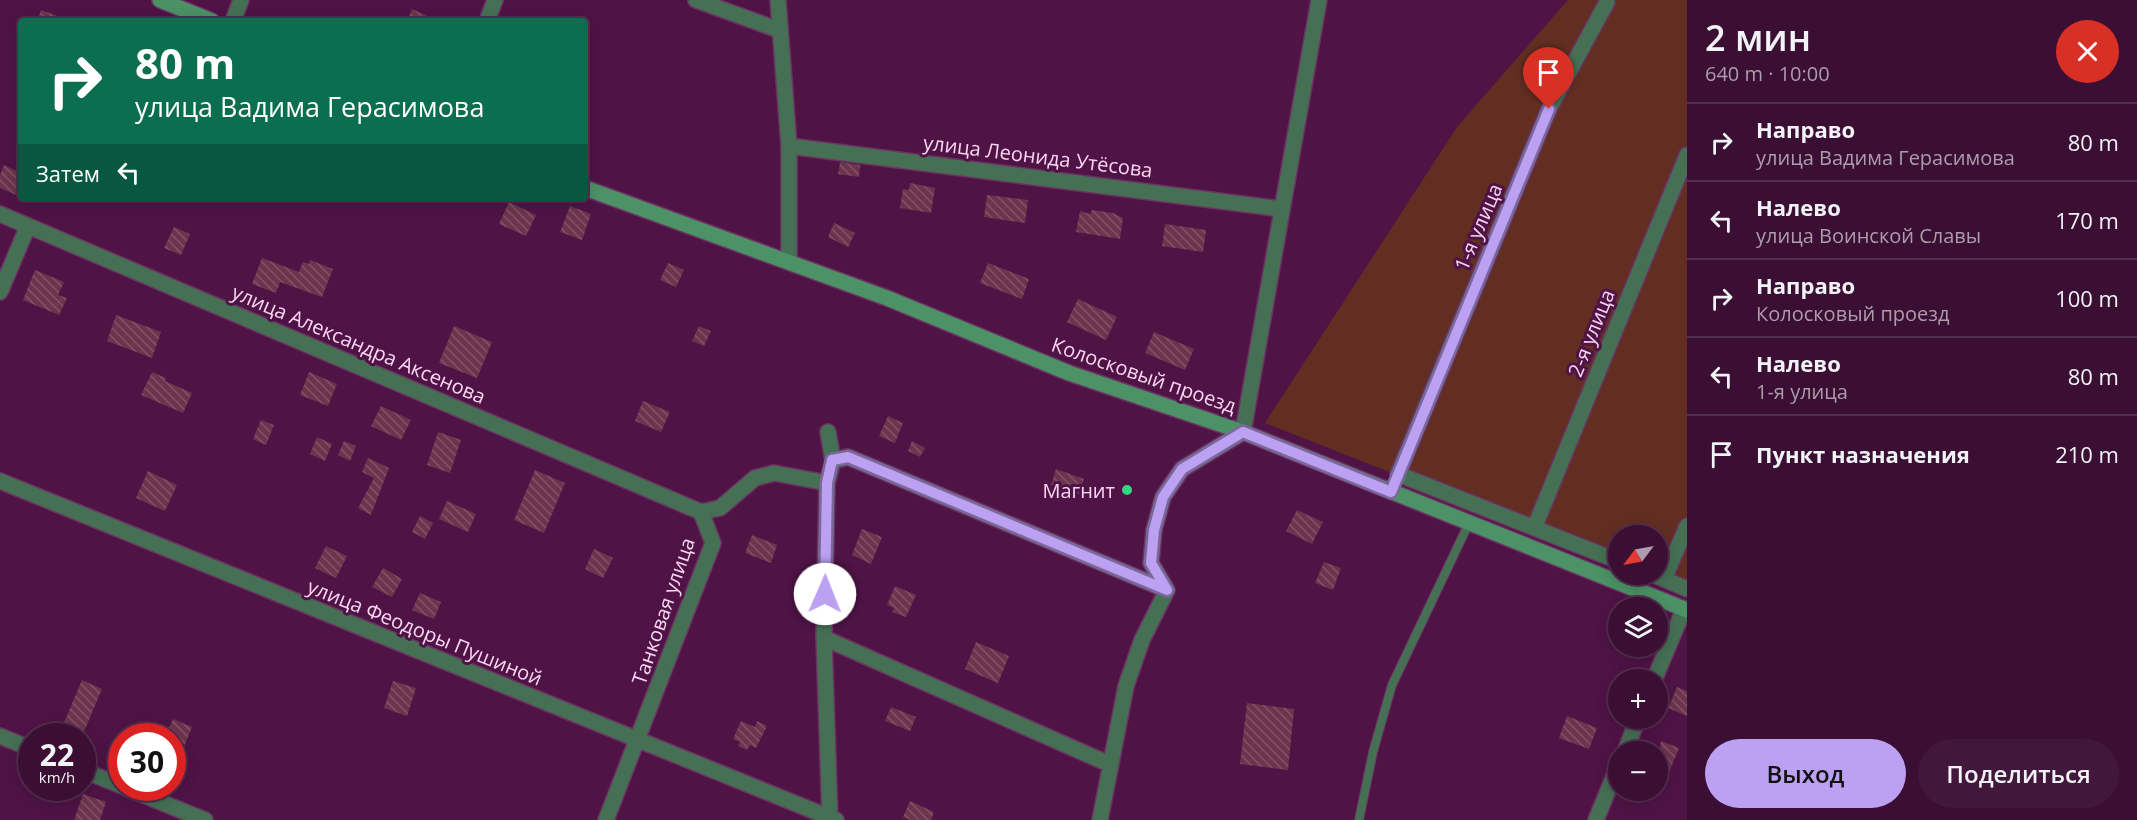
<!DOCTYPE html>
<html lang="ru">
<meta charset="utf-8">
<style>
:root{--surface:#3b0e34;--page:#42173c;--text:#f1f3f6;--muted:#ac9cac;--line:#542e4f;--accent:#bca0f2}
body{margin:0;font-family:"Open Sans",sans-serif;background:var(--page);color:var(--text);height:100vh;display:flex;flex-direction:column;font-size:22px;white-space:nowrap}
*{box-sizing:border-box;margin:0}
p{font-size:20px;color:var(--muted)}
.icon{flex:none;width:33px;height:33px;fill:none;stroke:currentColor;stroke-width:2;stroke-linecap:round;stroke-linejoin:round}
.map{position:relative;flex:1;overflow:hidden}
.sheet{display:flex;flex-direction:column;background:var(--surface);width:450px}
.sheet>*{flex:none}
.top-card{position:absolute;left:18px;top:18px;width:570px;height:183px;border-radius:6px;box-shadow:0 3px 15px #0003,0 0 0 2px var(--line);background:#0b6e4f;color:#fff;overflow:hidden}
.needle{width:39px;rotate:238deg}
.buttons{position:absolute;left:1608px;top:525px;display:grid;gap:12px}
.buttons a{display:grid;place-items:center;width:60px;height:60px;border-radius:50%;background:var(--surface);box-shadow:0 3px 15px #0003,0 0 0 2px var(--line);font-size:30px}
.speed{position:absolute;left:18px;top:723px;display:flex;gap:12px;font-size:30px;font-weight:700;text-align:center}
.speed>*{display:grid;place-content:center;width:78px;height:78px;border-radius:50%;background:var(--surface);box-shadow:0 3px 15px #0003,0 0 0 2px var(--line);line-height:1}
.speed small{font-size:15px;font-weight:400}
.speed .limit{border:9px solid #d22;background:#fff;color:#111}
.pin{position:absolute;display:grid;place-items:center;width:51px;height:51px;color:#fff;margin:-62px -26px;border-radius:50% 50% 50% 0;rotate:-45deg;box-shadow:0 0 6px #0007}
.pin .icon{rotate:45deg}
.me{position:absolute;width:66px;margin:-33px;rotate:1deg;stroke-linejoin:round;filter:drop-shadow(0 0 4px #0008)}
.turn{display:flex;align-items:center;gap:21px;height:126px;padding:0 18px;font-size:27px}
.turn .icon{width:78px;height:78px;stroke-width:2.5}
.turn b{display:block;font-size:42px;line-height:51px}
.then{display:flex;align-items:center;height:57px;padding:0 18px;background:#0003;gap:12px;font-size:22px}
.round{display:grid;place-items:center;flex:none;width:63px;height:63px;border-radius:32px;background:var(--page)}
.summary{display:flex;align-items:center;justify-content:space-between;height:102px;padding:0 18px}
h1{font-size:36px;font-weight:600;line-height:45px}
.cta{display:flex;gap:12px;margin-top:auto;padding:12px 18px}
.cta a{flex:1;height:69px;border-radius:36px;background:var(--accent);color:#111;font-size:24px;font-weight:600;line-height:69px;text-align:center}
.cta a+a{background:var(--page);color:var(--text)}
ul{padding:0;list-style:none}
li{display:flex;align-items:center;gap:18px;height:78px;padding:0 18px;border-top:2px solid var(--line)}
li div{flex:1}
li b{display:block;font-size:22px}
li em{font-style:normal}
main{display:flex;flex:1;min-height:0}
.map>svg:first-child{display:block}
.green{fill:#622e22}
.building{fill:url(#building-back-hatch)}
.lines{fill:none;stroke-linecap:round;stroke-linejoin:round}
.lane-casing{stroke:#6b3262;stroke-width:10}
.street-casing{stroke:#6b3262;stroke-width:18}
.secondary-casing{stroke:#6b3262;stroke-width:18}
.lane{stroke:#457054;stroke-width:8}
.street{stroke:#457054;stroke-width:15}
.secondary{stroke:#4c9266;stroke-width:15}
.route-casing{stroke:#7a689d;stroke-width:15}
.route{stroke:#bca0f2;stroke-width:10}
.poi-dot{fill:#33d881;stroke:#4f1346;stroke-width:2}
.labels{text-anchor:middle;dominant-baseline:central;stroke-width:6;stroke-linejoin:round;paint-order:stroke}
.street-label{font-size:20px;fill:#fbd6f2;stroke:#4f1346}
.poi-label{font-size:20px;fill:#fbd6f2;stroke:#4f1346;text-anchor:end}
</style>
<main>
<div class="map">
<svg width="1687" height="820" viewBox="0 0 1687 820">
<defs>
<pattern id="building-back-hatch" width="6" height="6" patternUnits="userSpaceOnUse" patternTransform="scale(1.5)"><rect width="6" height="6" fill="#6d354d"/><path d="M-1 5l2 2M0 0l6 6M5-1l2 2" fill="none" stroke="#835267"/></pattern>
</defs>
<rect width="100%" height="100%" fill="#4f1346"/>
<!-- green -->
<path class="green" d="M1568,0H1687V589L1658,574V536H1618V562L1265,423L1457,127Z"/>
<!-- building -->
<path class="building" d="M412,9L439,21H407Z
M41,10L69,20V21H37Z
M840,162L860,165L859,177L838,174Z
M4,165L21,173V197L0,188V175Z
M910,183L935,188L931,213L900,208L903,189L909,190Z
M987,195L1028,200L1025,223L984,217Z
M509,202L536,215L526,236L499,224Z
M570,206L591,214L582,240L560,232Z
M1092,210L1113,213L1123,218L1120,239L1076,232L1080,211L1090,214Z
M834,223L855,233L848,247L828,237Z
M1165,224L1206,230L1203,252L1162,246Z
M174,227L190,234L181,255L164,248Z
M262,258L299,272L303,262L309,264L310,260L333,269L322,297L280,282L276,293L252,284Z
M668,263L684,270L676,287L660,280Z
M988,263L1029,279L1022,299L980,283Z
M35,270L64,282L58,295L67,298L59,315L23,300Z
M1078,299L1117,317L1106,340L1067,322Z
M116,315L161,332L152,358L107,341Z
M454,326L492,342L477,378L439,363Z
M699,326L711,331L704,346L692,341Z
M1154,332L1194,349L1185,370L1145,353Z
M152,372L166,378L165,381L192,393L183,413L141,395Z
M309,372L337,384L328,406L300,395Z
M643,401L670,412L661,432L635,421Z
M381,406L411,420L401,440L371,426Z
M888,416L903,423L895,443L879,436Z
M261,420L274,425L266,445L253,439Z
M438,432L461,440L450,473L427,465Z
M317,437L332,444L325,461L310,454Z
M344,441L356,446L350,461L338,455Z
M912,441L925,448L920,457L908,451Z
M368,458L389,468L371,515L358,508L374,478L362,472Z
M1056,469L1084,479L1079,494L1051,485Z
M535,470L565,483L544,533L514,520Z
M148,471L177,485L165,511L136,498Z
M447,501L476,514L468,532L439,519Z
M1297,510L1323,522L1312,544L1286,531Z
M420,516L433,523L425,539L412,532Z
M862,529L882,537L871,564L852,555Z
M752,535L777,545L771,563L745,553Z
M326,546L347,556L336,578L315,568Z
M594,549L613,558L603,578L585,569Z
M1324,562L1341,568L1333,590L1315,583Z
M383,568L402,579L392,597L372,587Z
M895,586L916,595L906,617L892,612L894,608L887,605Z
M420,593L441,602L434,619L412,610Z
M976,642L1009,656L998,683L965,669Z
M82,680L102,689L83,734L63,725Z
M393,681L416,688L407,716L384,708Z
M1677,687L1687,691V716L1668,708Z
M1247,703L1294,709L1288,770L1240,764Z
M891,707L916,717L910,731L885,721Z
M1567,716L1597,728L1589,749L1559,738Z
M173,719L192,727L173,774L172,736H165Z
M741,721L755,727L757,721L767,726L756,748L750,745L747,750L738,746L740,742L733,739Z
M1661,741L1679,748L1670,770L1658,765Z
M83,794L106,802L100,820H74Z
M910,801L934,812L931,820H911L903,817Z"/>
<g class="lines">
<!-- lane casing -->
<g class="lane-casing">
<path id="lane" d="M1359,820L1373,752L1392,685L1469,523"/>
</g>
<!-- street casing -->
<g class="street-casing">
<path id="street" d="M696,0L779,30
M778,0L789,146V262
M1607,2L1549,109L1398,474L1618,561
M233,21L241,0
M487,21L495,0
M789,146L1282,209
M0,214L701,512
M0,292L28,226
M828,432L833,461L827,483L824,638L830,820
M833,461L848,457L1167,590
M0,481L836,820
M1535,526L1687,155
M1652,574L1687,589
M1664,579L1687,526
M1167,590L1151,563L1154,530L1163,497L1182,469L1243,432L1319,0
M824,638L1109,764
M1654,680L1684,609
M0,736L32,749
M1625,752L1638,718
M82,770L122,786
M126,788L205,820
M606,820L713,543L701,512L720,508L755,478L774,473L827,483
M1100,820L1126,686L1142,640L1167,590
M1596,820L1618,766"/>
</g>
<!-- secondary casing -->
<g class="secondary-casing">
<path id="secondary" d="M160,0L212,21
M585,188L887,298L1069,373L1243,432L1687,610"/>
</g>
<!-- lane -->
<use href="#lane" class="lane"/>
<!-- street -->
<use href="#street" class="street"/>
<!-- secondary -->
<use href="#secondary" class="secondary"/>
</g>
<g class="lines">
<!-- route casing -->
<g class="route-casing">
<path id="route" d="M825,594L827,483L832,460L848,457L1167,590L1151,563L1154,530L1163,497L1182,469L1243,432L1391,492L1549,109"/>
</g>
<!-- route -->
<use href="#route" class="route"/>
</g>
<!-- markers -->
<circle class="poi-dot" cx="1127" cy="490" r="6"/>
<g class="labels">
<!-- street labels -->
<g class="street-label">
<text transform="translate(1038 156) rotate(7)">улица Леонида Утёсова</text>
<text transform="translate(1478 227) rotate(-67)">1-я улица</text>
<text transform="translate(1591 333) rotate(-68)">2-я улица</text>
<text transform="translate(359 344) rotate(23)">улица Александра Аксенова</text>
<text transform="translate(1144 375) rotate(19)">Колосковый проезд</text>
<text transform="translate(663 611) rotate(-71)">Танковая улица</text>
<text transform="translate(425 632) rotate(22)">улица Феодоры Пушиной</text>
</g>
<!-- poi labels -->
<g class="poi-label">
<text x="1115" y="490">Магнит</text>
</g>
</g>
</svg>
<div class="buttons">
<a><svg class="needle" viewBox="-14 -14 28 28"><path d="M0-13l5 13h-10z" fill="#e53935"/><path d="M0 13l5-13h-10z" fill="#ac9cac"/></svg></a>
<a><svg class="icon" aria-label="layers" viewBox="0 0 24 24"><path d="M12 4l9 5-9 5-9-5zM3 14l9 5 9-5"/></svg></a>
<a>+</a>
<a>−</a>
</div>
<div class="speed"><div>22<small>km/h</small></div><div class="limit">30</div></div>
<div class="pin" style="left:1549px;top:109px;background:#d93025"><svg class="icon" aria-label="arrive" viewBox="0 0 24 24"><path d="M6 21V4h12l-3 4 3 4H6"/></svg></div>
<svg class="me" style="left:825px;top:594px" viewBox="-20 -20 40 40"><circle r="19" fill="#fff"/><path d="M0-13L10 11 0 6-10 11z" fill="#bca0f2"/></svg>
<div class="top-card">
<div class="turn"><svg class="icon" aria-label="right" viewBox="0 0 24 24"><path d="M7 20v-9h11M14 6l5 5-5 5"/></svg><div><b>80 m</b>улица Вадима Герасимова</div></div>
<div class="then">Затем<svg class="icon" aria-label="left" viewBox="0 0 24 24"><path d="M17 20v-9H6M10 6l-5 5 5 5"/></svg></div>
</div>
</div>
<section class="sheet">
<div class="summary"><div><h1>2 мин</h1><p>640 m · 10:00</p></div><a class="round" style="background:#d93025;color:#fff"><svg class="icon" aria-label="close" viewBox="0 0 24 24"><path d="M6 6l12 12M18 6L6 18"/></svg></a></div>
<ul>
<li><svg class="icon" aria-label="right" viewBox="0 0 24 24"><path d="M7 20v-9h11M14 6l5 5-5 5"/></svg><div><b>Направо</b><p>улица Вадима Герасимова</p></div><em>80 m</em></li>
<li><svg class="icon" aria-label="left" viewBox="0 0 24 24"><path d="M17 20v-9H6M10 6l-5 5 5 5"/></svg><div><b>Налево</b><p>улица Воинской Славы</p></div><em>170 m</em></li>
<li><svg class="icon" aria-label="right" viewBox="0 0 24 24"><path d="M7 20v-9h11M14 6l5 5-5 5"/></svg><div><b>Направо</b><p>Колосковый проезд</p></div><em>100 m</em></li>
<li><svg class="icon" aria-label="left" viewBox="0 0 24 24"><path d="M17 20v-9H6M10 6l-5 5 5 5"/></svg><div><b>Налево</b><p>1-я улица</p></div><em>80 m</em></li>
<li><svg class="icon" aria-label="arrive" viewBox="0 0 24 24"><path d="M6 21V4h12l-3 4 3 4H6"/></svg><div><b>Пункт назначения</b></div><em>210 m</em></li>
</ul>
<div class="cta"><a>Выход</a><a>Поделиться</a></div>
</section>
</main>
